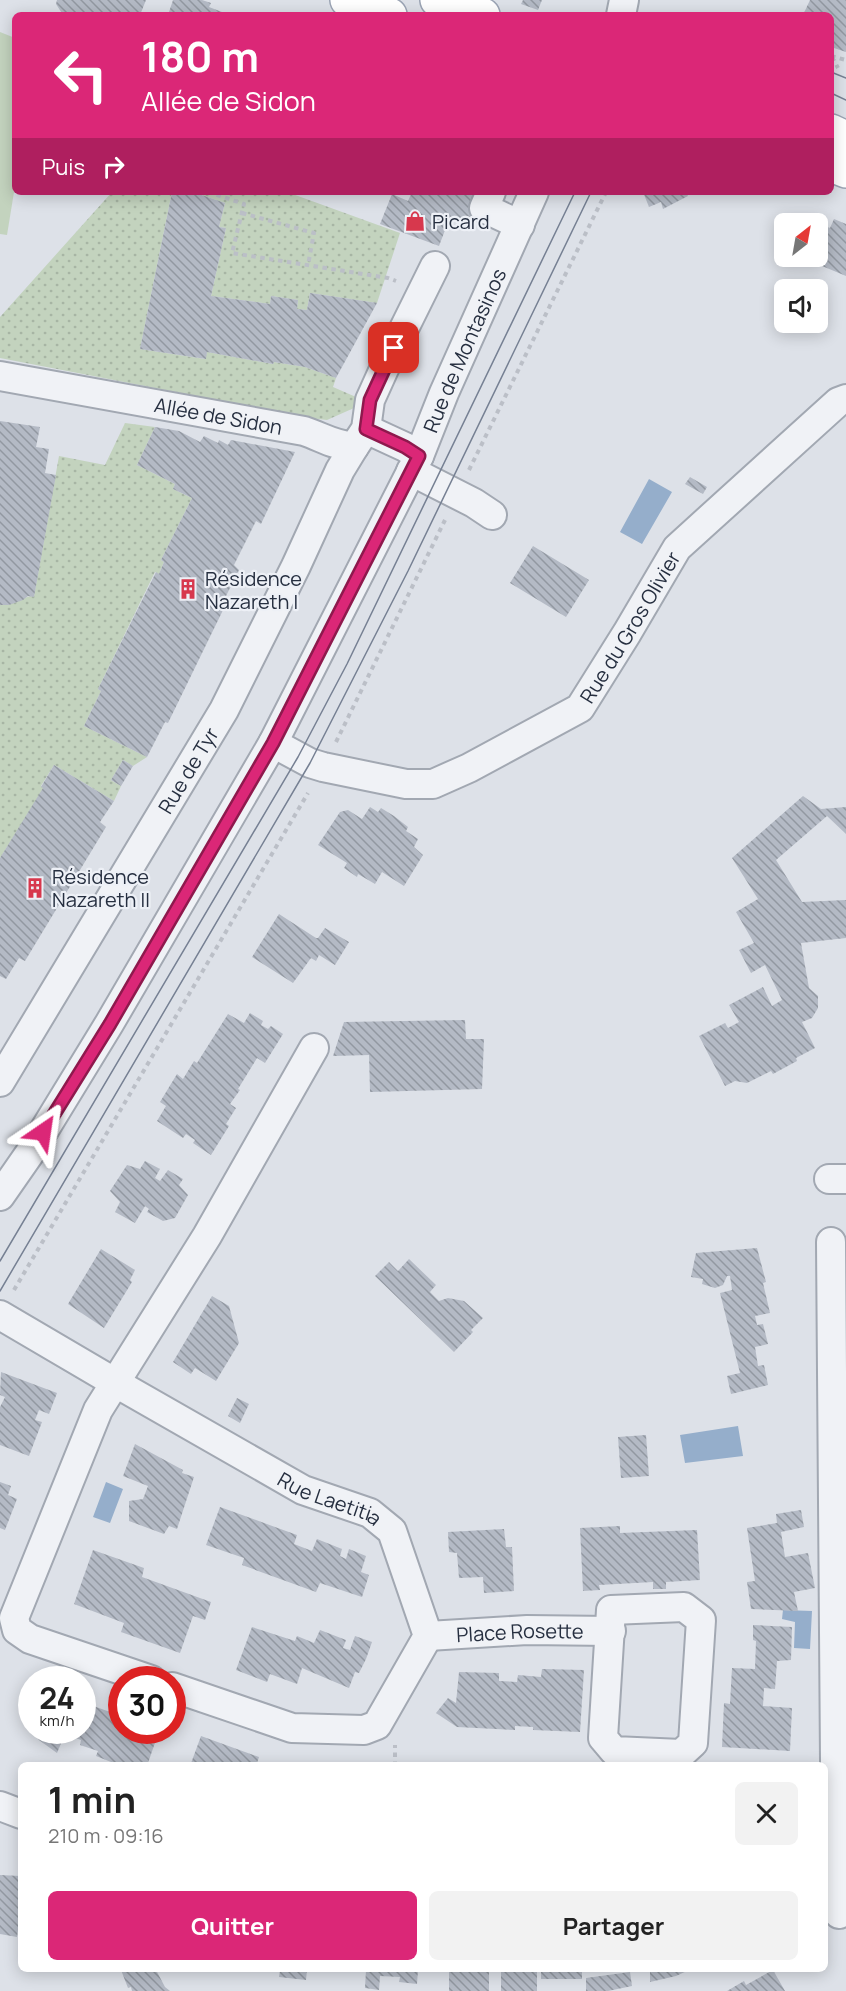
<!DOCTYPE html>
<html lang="fr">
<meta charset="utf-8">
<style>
:root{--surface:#fff;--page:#f2f2f2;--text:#222;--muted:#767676;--accent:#db2777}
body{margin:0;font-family:Manrope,sans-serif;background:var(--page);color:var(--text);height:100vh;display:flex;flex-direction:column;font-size:22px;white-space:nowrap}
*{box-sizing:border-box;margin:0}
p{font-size:20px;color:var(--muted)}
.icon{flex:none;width:33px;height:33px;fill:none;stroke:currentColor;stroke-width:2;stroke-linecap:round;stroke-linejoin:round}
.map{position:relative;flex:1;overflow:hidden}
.drawer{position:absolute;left:18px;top:1762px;width:810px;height:210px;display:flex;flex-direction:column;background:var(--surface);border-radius:9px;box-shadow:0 3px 15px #0003}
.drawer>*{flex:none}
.banner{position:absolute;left:12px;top:12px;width:822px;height:183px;border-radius:9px;box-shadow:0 3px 15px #0003;background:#db2777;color:#fff;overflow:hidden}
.needle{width:39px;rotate:31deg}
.controls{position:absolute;left:774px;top:213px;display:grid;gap:12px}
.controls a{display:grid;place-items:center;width:54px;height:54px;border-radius:9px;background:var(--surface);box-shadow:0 3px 15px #0003;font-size:30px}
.speed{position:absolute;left:18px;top:1666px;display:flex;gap:12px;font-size:30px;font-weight:700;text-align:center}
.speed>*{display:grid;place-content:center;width:78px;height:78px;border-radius:50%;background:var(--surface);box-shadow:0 3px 15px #0003;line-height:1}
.speed small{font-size:15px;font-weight:400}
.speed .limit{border:9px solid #d22;background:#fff;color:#111}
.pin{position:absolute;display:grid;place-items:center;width:51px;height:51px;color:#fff;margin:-26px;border-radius:12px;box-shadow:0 3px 9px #0006}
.me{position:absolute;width:66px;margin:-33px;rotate:32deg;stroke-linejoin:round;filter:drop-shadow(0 0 4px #0008)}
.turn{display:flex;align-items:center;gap:21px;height:126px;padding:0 30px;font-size:27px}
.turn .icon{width:78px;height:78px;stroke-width:2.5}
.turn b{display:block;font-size:42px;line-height:51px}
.then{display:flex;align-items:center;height:57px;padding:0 30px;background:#0003;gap:12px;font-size:22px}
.round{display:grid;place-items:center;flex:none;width:63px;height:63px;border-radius:9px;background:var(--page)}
.summary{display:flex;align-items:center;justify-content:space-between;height:102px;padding:0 30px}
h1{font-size:36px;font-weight:700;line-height:45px}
.action{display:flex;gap:12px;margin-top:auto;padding:12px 30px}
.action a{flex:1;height:69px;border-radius:9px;background:var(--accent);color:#fff;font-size:24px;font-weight:700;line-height:69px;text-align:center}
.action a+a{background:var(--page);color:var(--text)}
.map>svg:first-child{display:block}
.grass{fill:url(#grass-dots)}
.park{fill:#c3d3be}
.water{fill:#95aecb}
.building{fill:url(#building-back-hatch)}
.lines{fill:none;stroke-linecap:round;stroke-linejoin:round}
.minor-casing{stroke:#a2a8b2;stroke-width:32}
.major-casing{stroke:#9ca5b5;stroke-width:36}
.path{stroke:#bbbfc7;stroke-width:4;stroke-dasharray:4.5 4.5;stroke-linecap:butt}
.minor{stroke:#f0f2f6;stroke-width:28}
.major{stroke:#fff;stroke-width:33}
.tram{stroke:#768093;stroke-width:1.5}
.route-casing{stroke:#8e194d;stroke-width:15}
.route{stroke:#db2777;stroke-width:10}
.labels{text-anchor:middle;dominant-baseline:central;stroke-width:4.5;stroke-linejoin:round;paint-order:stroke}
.poi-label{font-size:20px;fill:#262f40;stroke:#edf0f6;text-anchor:start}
.street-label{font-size:20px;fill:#262f40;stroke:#edf0f6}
</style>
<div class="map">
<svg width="846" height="1991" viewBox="0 0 846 1991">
<defs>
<pattern id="grass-dots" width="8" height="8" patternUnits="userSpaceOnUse" patternTransform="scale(1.5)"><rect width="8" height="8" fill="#c3d3be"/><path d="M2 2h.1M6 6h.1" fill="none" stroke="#a7b5a4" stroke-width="1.8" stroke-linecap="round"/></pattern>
<pattern id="building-back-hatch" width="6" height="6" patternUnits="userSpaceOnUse" patternTransform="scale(1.5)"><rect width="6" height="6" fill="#b4bac5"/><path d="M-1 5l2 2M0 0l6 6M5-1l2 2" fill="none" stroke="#9298a1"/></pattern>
</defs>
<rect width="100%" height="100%" fill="#dde1e8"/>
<!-- grass -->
<path class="grass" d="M112,192H172L140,349L205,359L207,352L273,364L274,362L305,367L336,378L333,387L356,397L354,408L327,420L310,418L0,358V317Z
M193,192H287L400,233L377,303L310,293L307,310L297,309L298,300L271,296L270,304L211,296L226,228L219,227L225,203Z
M125,423L155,427L137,465L175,484L173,489L192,498L161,560L164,562L159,574L155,572L98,689L101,691L84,726L147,757L133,766L123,760L111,780L121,786L114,801L54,765L41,786L44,788L0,858V605C16,605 24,595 34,596L59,456L105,465Z"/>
<!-- park -->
<path class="park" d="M0,32L15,38V186L7,235L0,234Z"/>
<!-- water -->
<path class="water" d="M649,479L672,492L642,544L620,532Z
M738,1426L743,1456L685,1463L680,1435Z
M106,1482L123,1489L110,1523L93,1517Z
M783,1610L812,1611L810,1649L794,1648L795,1622L782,1619Z"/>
<!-- building -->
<path class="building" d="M57,0H146L140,15H63L56,4Z
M173,0H202L211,3L209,7L222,12L221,15H168Z
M523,0H542L538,10L521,4Z
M810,0H846V52L831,47V15H803Z
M172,192H193L225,203L219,227L226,228L211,296L270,304L271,296L298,300L297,309L307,310L310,293L377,303L336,378L305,367L274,362L273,364L207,352L206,359L140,349Z
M412,192H481L469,224L450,217L439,246L380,224L392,194L408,201Z
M643,192H686L688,196L663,209L661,202L649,207Z
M834,219L846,224V276L803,258L804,256H818V223L830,228Z
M0,421L40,427L36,447L49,449L45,473L56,475L34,597L28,596L23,600L9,605H0Z
M155,427L179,431L200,442L204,436L218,443L219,440L228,445L231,440L295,452L261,524L256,521L234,565L239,570L222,604L225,606L168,723L165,722L147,757L84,726L101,691L98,689L156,572L159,574L164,562L161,560L192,498L173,489L175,484L137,465Z
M690,477L707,487L703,494L685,484Z
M533,546L589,580L566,617L510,583Z
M123,760L133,766L121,786L111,780Z
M54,765L114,801L100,822L106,827L25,961L19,958L6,979L0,976V858L43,788L41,787Z
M803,796L821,809L846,807V834L827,816L776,860L802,902L846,900V938L801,943L809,988L818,996V1008L812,1018L802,1022L815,1048L796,1058L797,1061L773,1074L771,1071L747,1083L735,1081L725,1086L699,1036L725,1023L728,1028L739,1022L729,1005L763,987L772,1006L782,1000L765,965L751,973L739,950L754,943L736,912L758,899L732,858Z
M370,807L378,812L381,808L394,816L408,827L406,831L418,839L414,847L423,855L404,886L382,872L375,884L358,874L357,877L344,868L347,863L318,845L340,812L348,810L362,819Z
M279,914L316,938H318L325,928L349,942L335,965L319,955L316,961L311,958L293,983L252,957Z
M250,1013L263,1021L261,1025L268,1029L271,1026L283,1034L265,1063L257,1058L238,1089L240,1090L230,1104L236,1108L226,1124L229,1126L211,1155L193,1143L195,1140L186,1134L183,1138L157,1121L166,1106L160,1102L177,1074L183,1079L194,1061L197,1063L228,1014L244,1023Z
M465,1020L466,1039H484L482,1089L370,1092L369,1055L333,1056L344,1022Z
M145,1161L160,1169L155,1178L160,1181L168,1170L183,1179L179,1185L188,1195L175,1218L163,1221L147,1212L149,1209L145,1206L135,1223L115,1212L120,1202L110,1191L127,1165L140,1169Z
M757,1248L766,1282L763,1283L770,1313L755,1316L757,1325L763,1324L768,1344L755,1347L758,1366L764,1365L768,1385L731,1394L727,1376L740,1373L720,1293L732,1290L730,1276H727L723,1285L715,1288L702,1284L703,1279L691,1277L696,1253Z
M101,1249L135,1270L130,1280L132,1282L104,1328L68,1304Z
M409,1259L436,1285L430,1292L439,1301L448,1298L464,1301L483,1318L471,1330L473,1332L454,1352L375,1276L389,1262L398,1271Z
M212,1296L229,1306L239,1343L216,1381L195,1368L191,1374L173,1362Z
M1,1372L57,1393L49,1414L39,1410L35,1420L42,1422L29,1456L0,1445V1407L5,1397L0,1395Z
M237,1398L249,1404L240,1423L228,1416Z
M646,1435L649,1476L621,1478L618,1437Z
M135,1444L183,1470L182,1473L194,1477L177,1529L169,1526L164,1534L129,1521V1501L143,1499L148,1486L123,1476Z
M0,1482L11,1486L8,1495L17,1499L5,1530L0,1528Z
M220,1507L297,1535L294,1544L312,1551L317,1539L342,1549L340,1556L346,1559L349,1549L366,1556L361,1572L369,1575L362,1597L320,1583L316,1592L242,1565L244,1558L206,1545Z
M801,1510L804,1527L781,1532L785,1557L808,1553L815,1588L794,1592L798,1611L751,1609L747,1582L755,1581L747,1528L777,1523L776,1514Z
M620,1526V1533L697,1530L700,1580L666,1582V1589H653V1582L599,1585L600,1590L583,1591L580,1528Z
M504,1529L506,1547H512L514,1591L484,1593L483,1577L459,1578L457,1553L449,1552L448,1532Z
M93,1550L144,1568L142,1577L211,1602L205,1620L193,1616L180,1653L121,1632L124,1623L74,1604Z
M753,1625L792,1627L791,1660L777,1661L775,1689L764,1688L763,1706L792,1708L790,1751L722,1747L724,1703L730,1704L732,1668L755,1669L756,1641L753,1640Z
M252,1627L295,1641L297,1636L314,1643L320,1630L346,1640L343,1648L350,1650L355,1636L372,1642L366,1659L359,1673L355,1672L349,1688L302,1668L297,1684L270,1674L267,1682L236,1670Z
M542,1669L584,1670L580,1732L533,1730V1727L515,1726V1730L457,1727L436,1713L448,1698L456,1703L459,1672L499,1673V1681L517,1682L518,1675L541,1677Z
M82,1702L113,1713L117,1704L122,1706V1731H159L147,1766H121L96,1756L98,1751L80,1745L81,1740L65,1734L57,1753L39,1740L34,1731H82Z
M201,1736L259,1757L256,1766H190Z
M0,1875L21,1876V1908L17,1937L0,1934Z
M121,1970H156L165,1987L170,1991H132L131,1987L128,1988Z
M280,1970H307L306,1980L279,1977Z
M366,1970H418L417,1984L399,1982L400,1977L380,1976L379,1990L365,1988Z
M449,1970H489V1991H449Z
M501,1970H537V1991H501Z
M541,1970H582V1979H541Z
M650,1970H689L676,1976L650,1982Z
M773,1970L785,1991H727L744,1981L746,1985Z
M630,1972L632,1986L608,1991H586V1978Z"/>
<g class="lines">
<!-- minor casing -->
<g class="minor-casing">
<g id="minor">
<path d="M621,15L624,0"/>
<path d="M491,192L484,208L520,225"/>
<path id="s1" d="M0,376L304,431C322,437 333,445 354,447L366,429L370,400L384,369L435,266"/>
<path d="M366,429L405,447L419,456"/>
<path d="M411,471L474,503L492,515"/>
<path id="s2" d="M273,743L310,763L323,767L406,784H433L469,768L580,708L627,633L677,548L838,402L846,399"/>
<path id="s3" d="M0,1082L224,710L296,566L340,470L354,447"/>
<path d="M829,1179H846"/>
<path id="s4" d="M0,1196L32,1150L109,1024L273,743L419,456L444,393L534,192"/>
<path d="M831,1242L836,1891L839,1914"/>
<path id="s5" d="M0,1315L114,1382L303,1490L370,1513L392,1531L428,1636L377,1725L364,1730L292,1728L172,1687"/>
<path d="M684,1607L701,1620L693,1743L681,1754L614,1751L603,1738L611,1610Z"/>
<path id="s6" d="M428,1636L527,1630L611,1631"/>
<path d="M151,1680L30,1639L17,1630L14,1618L98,1410L207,1236L314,1048"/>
<path d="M0,1806L21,1814"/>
</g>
</g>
<!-- major casing -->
<g class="major-casing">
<path id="major" d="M347,0L390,15
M437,0L483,15
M831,131L846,138
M831,165L846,171"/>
</g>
<!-- path -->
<path class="path" d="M831,56L846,60
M832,57L838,68
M208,192L244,204L232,253L388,278L396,281
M242,213L314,233L308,265
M469,470L606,192
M336,742L445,520
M14,1290L308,793
M395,1766V1745"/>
<!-- minor -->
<use href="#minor" class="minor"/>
<!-- major -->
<use href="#major" class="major"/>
<!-- tram -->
<path class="tram" d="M831,72L846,78
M831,93L846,100
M0,1261L298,757L347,664L575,192
M0,1291L310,763L408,571L591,192"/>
</g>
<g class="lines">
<!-- route casing -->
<g class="route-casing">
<path id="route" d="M43,1132L110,1024L273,743L419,456L405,447L366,429L370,400L394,348"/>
</g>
<!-- route -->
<use href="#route" class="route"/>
</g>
<!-- icons -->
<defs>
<g id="shop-bare" transform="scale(1.62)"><path d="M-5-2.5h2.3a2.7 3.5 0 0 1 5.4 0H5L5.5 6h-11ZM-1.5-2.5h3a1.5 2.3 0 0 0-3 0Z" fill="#d7384d" stroke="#edf0f6" stroke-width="2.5" paint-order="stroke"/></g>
<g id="building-bare" transform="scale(1.62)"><path d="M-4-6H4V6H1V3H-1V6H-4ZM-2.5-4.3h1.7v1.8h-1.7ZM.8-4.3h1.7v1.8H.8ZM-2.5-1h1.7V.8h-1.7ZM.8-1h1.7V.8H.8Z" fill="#d7384d" stroke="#edf0f6" stroke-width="2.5" paint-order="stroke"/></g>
</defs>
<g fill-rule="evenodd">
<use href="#shop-bare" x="415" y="221"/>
<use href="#building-bare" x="188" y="589"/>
<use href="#building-bare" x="35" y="888"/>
</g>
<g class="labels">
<!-- poi labels -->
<g class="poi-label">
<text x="432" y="221">Picard</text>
<text x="205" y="578">Résidence<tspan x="205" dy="23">Nazareth I</tspan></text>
<text x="52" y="876">Résidence<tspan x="52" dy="23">Nazareth II</tspan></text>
</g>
<!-- street labels -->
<g class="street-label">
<text stroke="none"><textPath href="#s4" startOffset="966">Rue de Montasinos</textPath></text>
<text stroke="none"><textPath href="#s1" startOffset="222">Allée de Sidon</textPath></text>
<text stroke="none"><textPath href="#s2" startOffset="428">Rue du Gros Olivier</textPath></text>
<text stroke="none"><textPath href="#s3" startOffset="364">Rue de Tyr</textPath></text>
<text stroke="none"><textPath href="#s5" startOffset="378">Rue Laetitia</textPath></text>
<text stroke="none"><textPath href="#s6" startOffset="92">Place Rosette</textPath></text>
</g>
</g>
</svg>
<div class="controls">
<a><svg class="needle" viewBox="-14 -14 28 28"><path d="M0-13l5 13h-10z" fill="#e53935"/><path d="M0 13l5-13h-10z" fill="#767676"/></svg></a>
<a><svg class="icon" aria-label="sound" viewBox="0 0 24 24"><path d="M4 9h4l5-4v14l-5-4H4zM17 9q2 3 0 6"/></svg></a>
</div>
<div class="speed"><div>24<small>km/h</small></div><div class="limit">30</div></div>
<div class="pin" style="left:394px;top:348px;background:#d93025"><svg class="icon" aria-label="arrive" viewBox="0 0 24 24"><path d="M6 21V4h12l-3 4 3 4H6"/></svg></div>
<svg class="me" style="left:43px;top:1132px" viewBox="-20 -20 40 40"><path d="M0-17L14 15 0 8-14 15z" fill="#db2777" stroke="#fff" stroke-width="4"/></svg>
<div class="banner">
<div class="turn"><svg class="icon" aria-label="left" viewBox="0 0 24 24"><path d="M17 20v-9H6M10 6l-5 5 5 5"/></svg><div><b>180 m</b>Allée de Sidon</div></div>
<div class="then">Puis<svg class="icon" aria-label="right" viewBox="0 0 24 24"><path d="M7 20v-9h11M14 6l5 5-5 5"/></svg></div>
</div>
<section class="drawer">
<div class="summary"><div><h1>1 min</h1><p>210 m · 09:16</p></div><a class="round"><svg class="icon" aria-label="close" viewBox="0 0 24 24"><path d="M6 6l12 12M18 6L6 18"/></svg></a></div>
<div class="action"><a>Quitter</a><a>Partager</a></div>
</section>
</div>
